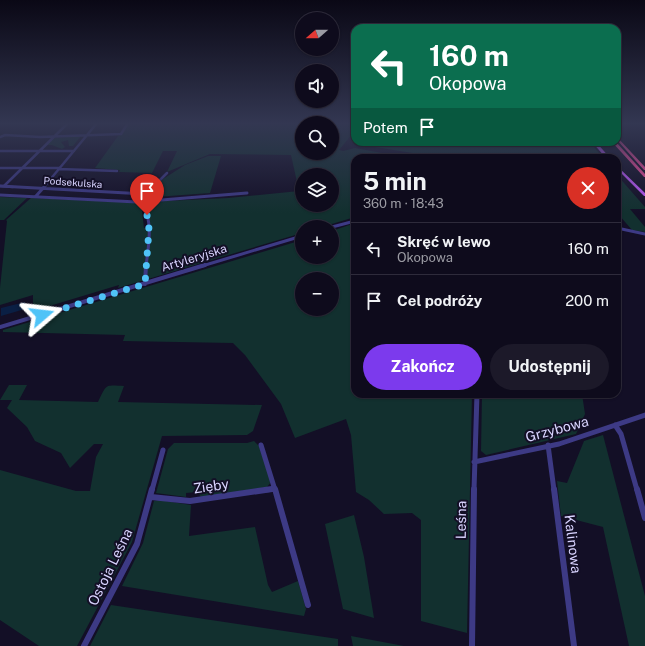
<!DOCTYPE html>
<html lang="pl">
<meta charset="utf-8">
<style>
:root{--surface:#0e0b1c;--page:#1c1929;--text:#f1f3f6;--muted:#9b9ba3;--line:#2e2b3b;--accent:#7c3aed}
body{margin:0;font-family:"Public Sans",sans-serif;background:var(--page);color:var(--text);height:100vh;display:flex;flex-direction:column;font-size:15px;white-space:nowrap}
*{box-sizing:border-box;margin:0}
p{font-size:13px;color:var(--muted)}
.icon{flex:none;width:22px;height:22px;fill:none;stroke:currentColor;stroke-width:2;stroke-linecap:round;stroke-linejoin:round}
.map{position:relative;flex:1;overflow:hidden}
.details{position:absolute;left:351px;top:154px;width:270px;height:244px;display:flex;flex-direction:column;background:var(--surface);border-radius:12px;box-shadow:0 1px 3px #0004,0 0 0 1px var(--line)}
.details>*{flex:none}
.top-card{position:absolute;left:351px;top:24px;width:270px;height:122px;border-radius:12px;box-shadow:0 1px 3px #0004,0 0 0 1px var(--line);background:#0b6e4f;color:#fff;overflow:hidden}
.needle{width:26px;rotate:250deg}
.tools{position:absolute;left:295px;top:12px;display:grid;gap:8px}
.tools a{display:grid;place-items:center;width:44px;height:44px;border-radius:50%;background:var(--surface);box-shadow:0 1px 3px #0004,0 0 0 1px var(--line);font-size:20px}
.pin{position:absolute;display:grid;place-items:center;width:34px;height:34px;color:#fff;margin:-41px -17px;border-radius:50% 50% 50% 0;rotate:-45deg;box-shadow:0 0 4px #0007}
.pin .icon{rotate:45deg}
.me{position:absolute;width:44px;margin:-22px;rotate:73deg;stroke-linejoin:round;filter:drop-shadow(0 0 3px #0008)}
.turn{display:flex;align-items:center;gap:14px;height:84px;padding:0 12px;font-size:18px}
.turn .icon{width:52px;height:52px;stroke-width:2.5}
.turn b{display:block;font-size:28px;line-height:34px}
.then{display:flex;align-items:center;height:38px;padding:0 12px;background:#0003;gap:8px;font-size:15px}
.round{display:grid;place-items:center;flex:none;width:42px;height:42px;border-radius:21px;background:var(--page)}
.overview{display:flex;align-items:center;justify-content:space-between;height:68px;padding:0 12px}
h1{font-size:24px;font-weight:700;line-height:30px}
.action{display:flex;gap:8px;margin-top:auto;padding:8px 12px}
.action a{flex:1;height:46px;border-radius:24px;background:var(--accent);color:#fff;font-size:16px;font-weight:700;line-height:46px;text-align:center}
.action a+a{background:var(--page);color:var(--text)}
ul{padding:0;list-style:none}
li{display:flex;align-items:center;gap:12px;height:52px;padding:0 12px;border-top:1px solid var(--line)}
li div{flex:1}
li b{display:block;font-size:15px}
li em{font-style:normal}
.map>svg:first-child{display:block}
.green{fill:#12302f;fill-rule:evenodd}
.water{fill:#0a1f44}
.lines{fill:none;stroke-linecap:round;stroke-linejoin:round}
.minor-far4{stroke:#3d3a85;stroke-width:2.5}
.minor-far3{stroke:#3d3a85;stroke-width:3}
.minor-far2{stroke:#3d3a85;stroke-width:4}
.minor-far1{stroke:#3d3a85;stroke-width:5}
.minor{stroke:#3d3a85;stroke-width:6}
.major{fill:#c25bff;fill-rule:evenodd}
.highway{fill:#ff4fa3;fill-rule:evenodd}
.route{stroke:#4fc3f7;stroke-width:7;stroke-dasharray:0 12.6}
.labels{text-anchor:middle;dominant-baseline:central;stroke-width:4;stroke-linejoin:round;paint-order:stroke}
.far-street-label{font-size:10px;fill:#d9d4ff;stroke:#130f26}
.street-label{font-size:12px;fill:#d9d4ff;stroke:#130f26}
.near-street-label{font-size:14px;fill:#d9d4ff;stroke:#130f26}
</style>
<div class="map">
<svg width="645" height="646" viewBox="0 0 645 646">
<rect width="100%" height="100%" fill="#130f26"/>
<!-- green -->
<path class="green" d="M130,123H355V128L350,131L353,133L339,150L343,151L355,148L409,158H355V217L322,227H302V233L118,288L119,285L33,311V295L0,305V288L7,221L6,220L31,198L141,203L144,228L150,227L145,202L228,198L299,191L291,155L210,154L167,172L177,151H163L152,173L119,172L120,170L95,168L118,136L121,135ZM302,123H332V153H302ZM302,175H332V205H302Z
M81,136L73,146H69L68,140L61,142L65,147L62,149L52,145H46L55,138Z
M355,137V142H585L594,147L603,158H444L356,144L351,141Z
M208,156H221L210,193L142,198L163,179L185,165Z
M617,175L645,207V209H630L645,227V232L632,230L619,215H617Z
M0,197L27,198L4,220H0Z
M355,223V394H472L467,633L421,621V520L412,513L384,514L369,500L356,492L351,435L346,419L295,438L281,404L245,355L233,343L123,341L125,335L3,332V330L302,240V257H332V231ZM302,279H332V309H302Z
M9,385H27L19,400L98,402C107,384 104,385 124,386L118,402L262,405L253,431L247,435L162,436L132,542L77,646H39L0,620V470L76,491H90L96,457L103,444H94L70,468L61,453L35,441L27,427L7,408L12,400H0Z
M482,394H582L585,414L576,434L486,455L481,451Z
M603,435L645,596V646H629L603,527L561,516L557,481L567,483L584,441Z
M254,441L259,446L271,482L267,487L201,497L197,492L186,493V497L156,493L168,449L174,443H247Z
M159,500L191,505L189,536L255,527L268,585L272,592L298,581L306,609L304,616L122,586L143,543L154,501Z
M354,515L364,557L374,618L343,609L325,524Z
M111,605L338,639V646H90Z
M351,636L404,646H353Z"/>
<!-- water -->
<path class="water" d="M25,302V309L1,316V308Z"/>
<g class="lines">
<!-- minor-far4 -->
<path class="minor-far4" d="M0,137L5,135L40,137L121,134L128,123
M0,151H74
M0,168H59
M59,169L117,171
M0,186L13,187
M4,186L68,123
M44,187L97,123
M153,187L167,173"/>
<!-- minor-far3 -->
<path class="minor-far3" d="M0,186L145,194
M0,195L137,202L247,193
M36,196L45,186
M142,201C153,221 149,244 146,266
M137,202L154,186
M332,227L355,221
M617,228L645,234
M202,266L302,236"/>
<!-- minor-far2 -->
<path class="minor-far2" d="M145,284L146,265
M0,327L205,265"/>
<!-- minor-far1 -->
<path class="minor-far1" d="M615,425L621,434L637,490
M261,445L275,490
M548,445L554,490
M474,462L559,444L645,415
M152,490L163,450
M265,490L275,489
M474,490L477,394"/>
<!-- minor -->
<path class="minor" d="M275,489L308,605
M554,489L574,646
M637,489L645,518
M151,497L190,501L272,489
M84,646L137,544L152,489
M472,646L474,489"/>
<!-- major -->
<path class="major" d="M592,142H596L610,158H606Z
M617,166L645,193V196H644L617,169Z"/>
<!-- highway -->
<path class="highway" d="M617,137L645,167V170H644L617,140Z
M612,142H616L645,174V177H644Z"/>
</g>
<!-- sky -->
<linearGradient id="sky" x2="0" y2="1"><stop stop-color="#0a0815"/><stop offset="0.58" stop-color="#333752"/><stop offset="1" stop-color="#333752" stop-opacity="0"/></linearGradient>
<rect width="645" height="213" fill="url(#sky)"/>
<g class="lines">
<!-- route -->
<path class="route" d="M42,315L145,284L149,229L147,215"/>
</g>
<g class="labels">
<!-- far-street labels -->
<g class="far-street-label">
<text transform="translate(73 182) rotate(4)">Podsekulska</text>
</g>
<!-- street labels -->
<g class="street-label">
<text transform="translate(194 258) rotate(-17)">Artyleryjska</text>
</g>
<!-- near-street labels -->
<g class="near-street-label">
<text transform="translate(557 429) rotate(-15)">Grzybowa</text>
<text transform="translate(211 486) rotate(-8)">Zięby</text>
<text transform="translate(461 520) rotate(-89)">Leśna</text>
<text transform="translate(573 544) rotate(83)">Kalinowa</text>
<text transform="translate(110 567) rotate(-64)">Ostoja Leśna</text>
</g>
</g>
</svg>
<div class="tools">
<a><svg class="needle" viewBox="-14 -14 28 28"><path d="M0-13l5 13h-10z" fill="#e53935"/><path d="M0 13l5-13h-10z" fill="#9b9ba3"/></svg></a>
<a><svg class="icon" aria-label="sound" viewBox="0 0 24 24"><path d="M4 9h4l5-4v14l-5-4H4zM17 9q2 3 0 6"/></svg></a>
<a><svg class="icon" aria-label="search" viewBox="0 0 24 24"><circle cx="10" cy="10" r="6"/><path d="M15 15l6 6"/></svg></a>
<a><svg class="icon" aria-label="layers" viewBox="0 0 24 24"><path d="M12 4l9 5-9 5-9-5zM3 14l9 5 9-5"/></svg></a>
<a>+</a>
<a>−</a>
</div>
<div class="pin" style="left:147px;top:215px;background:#d93025"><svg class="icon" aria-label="arrive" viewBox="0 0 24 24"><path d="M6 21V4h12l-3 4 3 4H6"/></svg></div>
<svg class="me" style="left:42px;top:315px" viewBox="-20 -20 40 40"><path d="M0-17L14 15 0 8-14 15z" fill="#4fc3f7" stroke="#fff" stroke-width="4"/></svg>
<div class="top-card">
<div class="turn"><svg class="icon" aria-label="left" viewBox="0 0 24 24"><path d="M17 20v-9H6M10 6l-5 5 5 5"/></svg><div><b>160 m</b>Okopowa</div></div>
<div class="then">Potem<svg class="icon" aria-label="arrive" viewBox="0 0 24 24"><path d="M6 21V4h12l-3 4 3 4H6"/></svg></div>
</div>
<section class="details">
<div class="overview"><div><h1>5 min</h1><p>360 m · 18:43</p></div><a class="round" style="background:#d93025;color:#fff"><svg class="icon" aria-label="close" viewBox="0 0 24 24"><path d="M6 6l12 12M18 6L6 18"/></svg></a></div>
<ul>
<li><svg class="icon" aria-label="left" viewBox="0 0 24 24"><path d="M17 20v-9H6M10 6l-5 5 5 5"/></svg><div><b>Skręć w lewo</b><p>Okopowa</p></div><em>160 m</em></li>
<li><svg class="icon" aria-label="arrive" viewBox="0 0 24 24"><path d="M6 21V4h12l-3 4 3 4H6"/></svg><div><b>Cel podróży</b></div><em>200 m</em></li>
</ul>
<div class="action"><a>Zakończ</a><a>Udostępnij</a></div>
</section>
</div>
